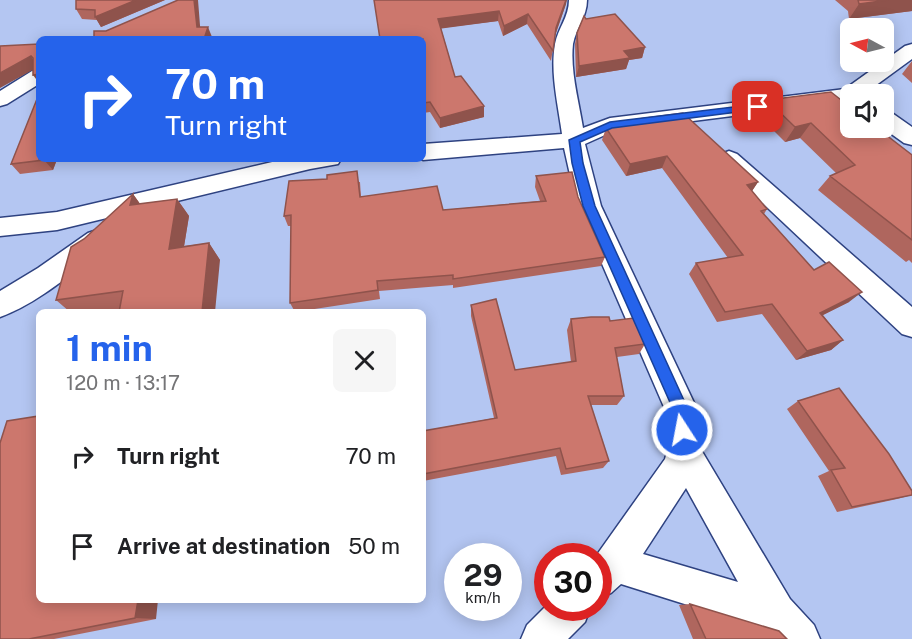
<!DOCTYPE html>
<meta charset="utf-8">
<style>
:root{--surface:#fff;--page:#f6f6f6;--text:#202124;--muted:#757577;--accent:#2563eb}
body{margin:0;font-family:"Public Sans",sans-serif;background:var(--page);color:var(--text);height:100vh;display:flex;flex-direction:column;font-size:22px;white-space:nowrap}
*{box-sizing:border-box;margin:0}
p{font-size:20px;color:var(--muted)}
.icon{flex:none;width:33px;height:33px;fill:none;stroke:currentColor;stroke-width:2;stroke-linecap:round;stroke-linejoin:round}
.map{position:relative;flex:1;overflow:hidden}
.details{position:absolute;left:36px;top:309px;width:390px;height:294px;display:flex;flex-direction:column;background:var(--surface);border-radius:9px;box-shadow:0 3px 15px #0003}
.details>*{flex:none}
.hud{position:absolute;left:36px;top:36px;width:390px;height:126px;border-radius:9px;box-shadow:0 3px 15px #0003;background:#2563eb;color:#fff;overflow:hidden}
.needle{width:39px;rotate:277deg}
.fabs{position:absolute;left:840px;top:18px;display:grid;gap:12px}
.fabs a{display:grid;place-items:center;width:54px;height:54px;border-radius:9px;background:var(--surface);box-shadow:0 3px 15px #0003;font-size:30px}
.speed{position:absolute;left:444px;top:543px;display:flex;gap:12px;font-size:30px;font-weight:700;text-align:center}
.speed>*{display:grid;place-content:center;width:78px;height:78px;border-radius:50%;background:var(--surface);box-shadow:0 3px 15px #0003;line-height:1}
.speed small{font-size:15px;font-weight:400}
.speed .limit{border:9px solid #d22;background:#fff;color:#111}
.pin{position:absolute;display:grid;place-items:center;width:51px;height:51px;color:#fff;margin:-26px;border-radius:12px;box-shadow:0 3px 9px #0006}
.me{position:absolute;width:66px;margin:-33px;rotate:349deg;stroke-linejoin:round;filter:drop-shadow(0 0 4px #0008)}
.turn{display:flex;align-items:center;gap:21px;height:126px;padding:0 30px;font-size:27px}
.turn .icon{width:78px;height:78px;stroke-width:2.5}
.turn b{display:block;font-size:42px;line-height:51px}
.round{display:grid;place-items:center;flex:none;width:63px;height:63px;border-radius:9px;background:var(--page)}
.summary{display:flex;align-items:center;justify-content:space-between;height:102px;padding:0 30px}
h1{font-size:36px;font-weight:700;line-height:45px;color:var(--accent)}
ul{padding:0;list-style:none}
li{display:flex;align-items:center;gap:18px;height:90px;padding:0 30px}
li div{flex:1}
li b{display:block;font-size:22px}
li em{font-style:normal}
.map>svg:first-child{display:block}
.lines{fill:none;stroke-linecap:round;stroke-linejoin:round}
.street-casing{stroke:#2e4281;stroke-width:3}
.street{fill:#fff;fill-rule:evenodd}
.wall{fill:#af665e}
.shaded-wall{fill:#8f534c}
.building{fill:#cc776d;stroke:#8f534c;stroke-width:1.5}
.route{fill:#2563eb;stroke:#184099;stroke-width:1.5}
</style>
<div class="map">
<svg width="912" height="639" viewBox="0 0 912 639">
<rect width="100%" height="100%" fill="#b4c6f2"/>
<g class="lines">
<!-- street casing -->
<g class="street-casing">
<path id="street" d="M569,0H587C587,17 576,28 573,44C570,71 579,102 583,128L610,118L845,89L905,46L912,44V59L864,94H850V101L614,131L585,144L601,206L696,407L700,448L790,599L814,625L820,639H773L764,629L621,584L611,593L598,599V556H596L665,459L667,452L664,407L577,206L564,148L423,160L421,159H423V144L562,134C558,105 550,72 555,44C558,28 569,17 569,0ZM686,488L738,582L643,554Z
M39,69V84L7,104L0,106V91L32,71Z
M884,111L892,113L912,127V145L904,143L883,128Z
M729,151L737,154L912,307V337L902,334L721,164L718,159L721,154Z
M285,159H341L338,164L310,169L57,230L0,236V218L57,212Z
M97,230L106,233L110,240L106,247C74,271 39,303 0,317V291L38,268L88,233Z
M548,604V608H590L585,622L568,639H521L527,625Z"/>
</g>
<!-- street -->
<use href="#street" class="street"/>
</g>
<!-- wall -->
<path class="wall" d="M76,0H165L101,27L97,20L82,19L76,9Z
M374,0L566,4L555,36L551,61L527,24L503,36L498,21L441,28L455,77L484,117L440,128L430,112L423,113V39Z
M835,0H912V11L849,19L848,11Z
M586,19L645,47L642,58L629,60L626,69L576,77L575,44L577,33Z
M912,61V83L902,74Z
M39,94L56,162L53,170L20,174L11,164Z
M767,100L912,155V263L909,260L906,262L818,190L830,176L836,173L800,138L785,142L758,115Z
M638,119L758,182L752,191L767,209L764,214L814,270L849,302L823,315L843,340L831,350L796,360L762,314L717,322L689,274L696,263L728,258L662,168L626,176L602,140L606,128L637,122Z
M536,176L578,197L605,257L601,266L453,288V285L379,291L380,299L295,312L290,303L291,226H288L284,216L327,179L360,182L361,197L443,210L540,201L535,187Z
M133,194L140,204L177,199L189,216L184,246L209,243L220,260L119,309L99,312H70L56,300L84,239Z
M471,305L515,370L571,362L567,330L571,319L610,321L645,344L639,354L617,357L624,396L617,405H591L609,461L603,468L561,475L556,456L423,481V431L494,418L471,316Z
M798,401L912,495L897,499L837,512L818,476L829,471L787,409Z
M39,416L156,619L54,639H0Z
M690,604L787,639H693L679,605Z"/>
<!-- shaded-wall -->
<path class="shaded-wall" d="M136,0H165L101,27L95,17Z
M194,0H198L201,38L197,27Z
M566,0H567L566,4L554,38L556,28Z
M888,0H912V11L849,19L859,4Z
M499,11L498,21L438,29V19Z
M528,14L527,24L503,36L504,26Z
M208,27L212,37V39H204Z
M645,47L642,58L629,60L626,69L576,77L579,66L624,51Z
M31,56L38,67L0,88V73Z
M39,74V83L33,75Z
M484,106V117L440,128V118Z
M811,123L800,138L785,142L795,127Z
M667,156L662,168L626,176L630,164Z
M44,159H80L56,162L53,170L44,160Z
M758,182L750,194L747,185Z
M133,194L146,212L130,205Z
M177,199L189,216L181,265L169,249Z
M209,243L220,260L215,312H202Z
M862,292L849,302L809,322L820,313Z
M843,340L831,350L796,360L807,351Z
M138,600H158L156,619L135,618Z"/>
<!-- building -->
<path class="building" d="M76,0H136L95,17V10L76,9Z
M178,0H194L197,27H208L204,39H94V31H106Z
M374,0H566L556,28L553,51L528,14L504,26L499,11L438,19L455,77L461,76L484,106L440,118L430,102L423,103V39H380Z
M858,0H888L859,4Z
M615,14L645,47L624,51L630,58L579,66L577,33L584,16L586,19Z
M39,44V74L33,75V58L31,56L0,73V46Z
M831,92L850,107V128H877L912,155V240L830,176L855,165L811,123L795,127L767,100Z
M39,94V159H44V160L11,164Z
M683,113L758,182L747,185L767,209L761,211L814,270L829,262L862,292L820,313L843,340L807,351L772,304L725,312L696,263L743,255L667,156L630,164L606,128L640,121L638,119Z
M357,171L360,197L437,186L443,210L546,201L536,176L572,172L578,197L605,257L453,279V275L377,281L378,290L290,303L291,215L284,216L289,181L327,179V175Z
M133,194L130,205L177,199L169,249L209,243L202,312H119L123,291L56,300L71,247L84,239Z
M496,299L515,370L576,361L571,319L591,317H609L610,321L634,318L645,344L615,348L624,396H588L609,461L566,469L560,448L423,474V431L497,418L471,305Z
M839,388L889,454L912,491V495L852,507L831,470L845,468L798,401Z
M39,416V600H138L135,618L29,639H0V443L7,421Z
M690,604L779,631L787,639H706Z"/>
<!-- route -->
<path class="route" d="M758,104L763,107L761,109L612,128L580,142L583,163L595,206L687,407L690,430L688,435L682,437L677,435L672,407L583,206L572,163L569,140L610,122Z"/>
</svg>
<div class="fabs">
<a><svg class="needle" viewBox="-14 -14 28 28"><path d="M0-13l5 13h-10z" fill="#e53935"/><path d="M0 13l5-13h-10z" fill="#757577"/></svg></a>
<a><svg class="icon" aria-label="sound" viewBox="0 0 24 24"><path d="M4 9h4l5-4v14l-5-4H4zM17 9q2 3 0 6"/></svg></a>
</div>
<div class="speed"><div>29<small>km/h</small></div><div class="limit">30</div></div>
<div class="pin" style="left:758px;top:107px;background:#d93025"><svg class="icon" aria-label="arrive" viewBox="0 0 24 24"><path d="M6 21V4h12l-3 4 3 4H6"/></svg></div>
<svg class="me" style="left:682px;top:430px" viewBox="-20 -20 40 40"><circle r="17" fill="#2563eb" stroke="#fff" stroke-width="3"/><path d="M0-11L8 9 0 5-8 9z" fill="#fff"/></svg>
<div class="hud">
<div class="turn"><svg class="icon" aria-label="right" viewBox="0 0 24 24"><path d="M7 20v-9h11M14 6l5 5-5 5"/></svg><div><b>70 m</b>Turn right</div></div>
</div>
<section class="details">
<div class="summary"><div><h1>1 min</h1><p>120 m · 13:17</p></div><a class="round"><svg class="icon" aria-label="close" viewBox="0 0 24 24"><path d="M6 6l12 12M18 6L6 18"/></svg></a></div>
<ul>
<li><svg class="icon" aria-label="right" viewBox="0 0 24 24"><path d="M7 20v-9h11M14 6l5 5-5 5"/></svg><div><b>Turn right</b></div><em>70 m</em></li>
<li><svg class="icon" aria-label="arrive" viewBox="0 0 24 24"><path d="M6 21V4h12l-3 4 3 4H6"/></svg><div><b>Arrive at destination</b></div><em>50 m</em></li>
</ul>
</section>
</div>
